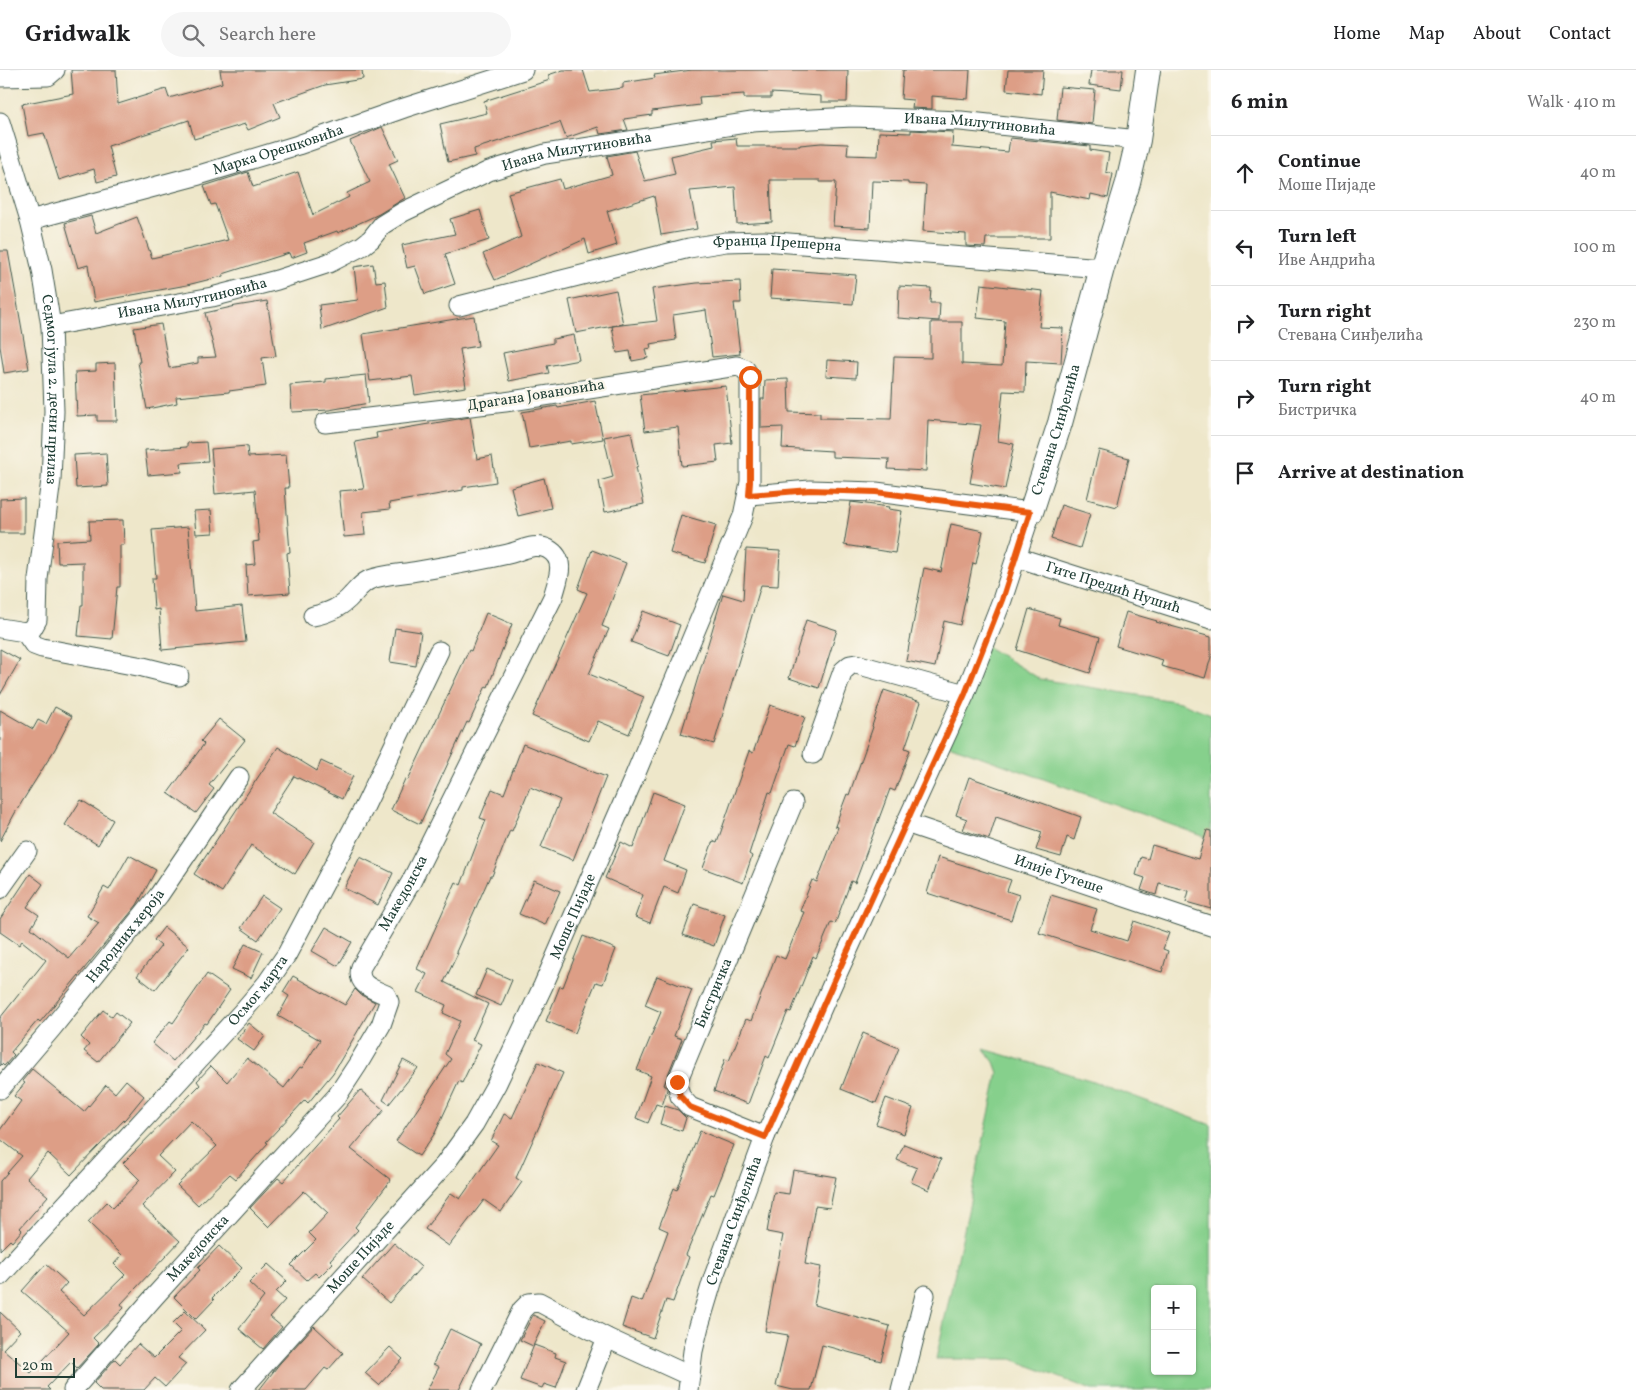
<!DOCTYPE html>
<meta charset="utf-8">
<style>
:root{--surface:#fff;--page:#f6f6f6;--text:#202124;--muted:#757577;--line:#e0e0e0}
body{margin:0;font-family:Vollkorn,serif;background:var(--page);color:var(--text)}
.controls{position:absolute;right:15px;bottom:15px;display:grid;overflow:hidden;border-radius:5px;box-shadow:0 1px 4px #0004}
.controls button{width:45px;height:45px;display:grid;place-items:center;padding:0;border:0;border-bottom:1px solid var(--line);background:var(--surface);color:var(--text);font:25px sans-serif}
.scale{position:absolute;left:15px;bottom:12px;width:60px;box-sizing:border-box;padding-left:5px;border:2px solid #1f3d34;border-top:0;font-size:14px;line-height:18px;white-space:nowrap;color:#1f3d34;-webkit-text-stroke:4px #fbf7ec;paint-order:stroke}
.stop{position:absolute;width:15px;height:15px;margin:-11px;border:4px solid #ea580c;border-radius:50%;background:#fff}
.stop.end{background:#ea580c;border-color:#fff;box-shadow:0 1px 5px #0008}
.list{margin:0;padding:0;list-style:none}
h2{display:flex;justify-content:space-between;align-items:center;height:65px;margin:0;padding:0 20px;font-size:21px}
h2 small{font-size:16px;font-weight:400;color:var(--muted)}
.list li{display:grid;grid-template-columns:32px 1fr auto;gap:15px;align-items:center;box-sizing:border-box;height:75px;padding:0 20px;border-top:1px solid var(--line)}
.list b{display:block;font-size:19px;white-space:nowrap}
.list p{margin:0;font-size:16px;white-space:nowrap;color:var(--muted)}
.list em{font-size:16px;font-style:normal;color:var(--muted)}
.icon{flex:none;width:28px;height:28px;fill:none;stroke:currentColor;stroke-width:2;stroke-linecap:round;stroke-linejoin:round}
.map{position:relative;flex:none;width:1211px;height:1320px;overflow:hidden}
header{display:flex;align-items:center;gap:30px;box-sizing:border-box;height:70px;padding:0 25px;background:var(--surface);border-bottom:1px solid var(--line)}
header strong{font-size:24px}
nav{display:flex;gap:28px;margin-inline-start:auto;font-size:18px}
.search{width:350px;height:45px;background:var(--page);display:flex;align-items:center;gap:12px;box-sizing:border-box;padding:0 18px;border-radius:28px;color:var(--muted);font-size:19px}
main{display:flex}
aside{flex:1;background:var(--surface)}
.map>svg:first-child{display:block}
.green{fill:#86d08c;stroke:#528660;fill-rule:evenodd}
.building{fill:#dd9e86}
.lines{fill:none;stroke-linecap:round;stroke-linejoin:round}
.minor-casing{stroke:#3e564a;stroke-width:21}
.tertiary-casing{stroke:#3e564a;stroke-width:26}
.minor{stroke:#fff;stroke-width:19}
.tertiary{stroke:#fff;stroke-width:24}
.route{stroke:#ea580c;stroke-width:6}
.labels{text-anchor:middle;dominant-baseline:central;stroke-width:5;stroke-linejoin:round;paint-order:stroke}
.street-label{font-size:15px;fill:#1f3d34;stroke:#fbf7ec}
</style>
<header>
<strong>Gridwalk</strong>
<div class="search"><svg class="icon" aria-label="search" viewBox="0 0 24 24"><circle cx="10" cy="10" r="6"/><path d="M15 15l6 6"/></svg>Search here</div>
<nav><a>Home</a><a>Map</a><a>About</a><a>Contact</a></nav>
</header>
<main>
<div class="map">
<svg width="1211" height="1320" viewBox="0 0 1211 1320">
<rect width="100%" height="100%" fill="#fbf7ec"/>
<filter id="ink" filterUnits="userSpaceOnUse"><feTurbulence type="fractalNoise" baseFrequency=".02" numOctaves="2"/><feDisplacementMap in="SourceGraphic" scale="10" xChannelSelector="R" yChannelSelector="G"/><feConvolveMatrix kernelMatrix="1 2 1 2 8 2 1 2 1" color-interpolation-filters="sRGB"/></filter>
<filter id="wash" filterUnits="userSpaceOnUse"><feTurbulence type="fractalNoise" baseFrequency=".0096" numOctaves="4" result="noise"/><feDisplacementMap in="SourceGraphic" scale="20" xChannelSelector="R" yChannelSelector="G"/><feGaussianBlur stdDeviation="1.12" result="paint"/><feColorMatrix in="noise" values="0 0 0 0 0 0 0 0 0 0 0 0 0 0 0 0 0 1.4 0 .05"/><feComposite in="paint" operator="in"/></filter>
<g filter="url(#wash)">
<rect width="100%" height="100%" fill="#eee7ca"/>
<path class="green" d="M984,575l56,34 140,23 31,12v125l-268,-96z
M984,979l106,31 121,45v265h-119l-80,-31h-76l62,-286 -4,-11zM1155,1219h37v82h-37z"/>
<g id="blocks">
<path class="building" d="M71,0h45l2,34 48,-15 3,9 53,-15 -2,-13h142l1,9 -38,6 -51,18 6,14 -32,13 -3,-6 -51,15 -5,-19 -81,26 8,31 -19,5 -3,-13 -35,11 -15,-47 -16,3 -6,-32 51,-10z
M563,0h20l7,22 33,-4v-5l32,-5 -1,-3 38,-5h156l-1,32h-26v-6l-50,-3v5h-27v-4l-45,3 1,8 -48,6v4l-28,4 4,11 -28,4 -2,-7 -32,11 -6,-16 -86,27 1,7 -27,6 -8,-38 47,-11 -3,-12 66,-21 -2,-5z
M903,0h67l-2,29 -36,-3v13l-20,-1 1,-8 -12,-1z
M1008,0h35l-2,24 -35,-4z
M1091,0h32l-2,19 -32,-4z
M1060,17l35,3 -3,34 -35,-4z
M382,57l16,33 -9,4 16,34 -26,16 -41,19 -1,-2 -33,12 3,9 -16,6 -2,-5 -66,21v2l-36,9 -93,17 -6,-37 -10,3 -13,-45 26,-7 5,17 41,-16 15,41 76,-18 -13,-36 -4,1 -7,-19 44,-14 5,15 45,-15 15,43 36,-18 -2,-4 23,-11 -20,-41z
M911,60l42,2 -1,15 56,5 2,-14 80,8v4l19,3 -3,19 7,2 -5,24 -17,-4 -1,6 -40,-8v46h-64l-1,9 -19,-1v-12l-43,-3 3,-46 -18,-1v-2l-36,-1 -2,47 -37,-2 3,-44h-16v-2h-50l2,42 -35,2 -2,-37 -45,4 7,38 -36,6 -7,-39 -47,15 10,34 -28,9 -4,-15 -90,41 -12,-26 38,-17 -13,-44 52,-14 3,10 49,-14 -5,-19 28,-5 10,30 30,-7 -4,-18 43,-10 -1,-6 23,-2 1,8h63v-1l21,-2 27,1 -1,11 31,1 1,-24 32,1z
M480,140l9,30 -44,14 10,30 -30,10 -10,-28 -8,2 -5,-23 53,-11 -5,-15z
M0,181h8l21,118 -25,4 -4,-27z
M373,194l3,18 9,-1 3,26 -66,23 -3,-25 39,-5 -4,-33z
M772,199l84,6 -3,29 -83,-6z
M740,211l1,22h-7l6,51 -28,3 -6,-47 -33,5 3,25 -26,4 1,4 -5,1 2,9 -16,3 -2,-10 -13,2 -5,-27 45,-5 -5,-32 45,-6z
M981,214l62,7 -4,36 24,1 -2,35 -35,-2 -1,31 -22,-1 -5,50 16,3 -9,45 -35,-6 11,-58 -53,-5 -2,51 -38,-2 1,-10 -57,-2v-6l-50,-3 1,-21 -22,1v-29h3l1,-19 23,-1 1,33 31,1v5l71,1 3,-62 37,1v-36h31v42l40,2 3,-45 -28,-3z
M899,216l32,2 -1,15h10l-1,18 -41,-3z
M616,220l7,34 -47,9 -7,-33z
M267,231l9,55 -14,2 4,28 -37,5v1l-53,5 1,6 -30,6 -9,-47h2l-6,-34 27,-4 8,44 29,-5v-5l18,-1 -11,-44 31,-7z
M474,246l4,30 -18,3 6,38 -51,8 -3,-19 -42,5 -7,-47z
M574,265l5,25 -32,6 2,7 -40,8 -6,-28 50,-10v-4z
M827,290l30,2 -1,16 -30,-2z
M115,293l2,58h-20v-6l-20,1 -2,-44 21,-1v-7z
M366,305l3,28 -40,7 -37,2 -2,-27 36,-3v-3z
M726,316l6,57 -16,2 2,17 -36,4 -4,-39 -33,4 -5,-36z
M595,331l8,38 -32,5v-3l-42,7 -7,-36 35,-6 1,2z
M470,347l7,42 15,-3 4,26 -33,5v3l-74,13 1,6 -27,3 2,23 -21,2 -5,-46 25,-2 -9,-47 22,-4 -1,-5z
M631,362l7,34 -2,1 8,37 -39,8 -6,-31 14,-4 -9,-40z
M206,372l2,19 -27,2 1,9 -34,3 -3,-25 42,-3v-4z
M247,376l1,11 38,-2 3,33h-4l5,64 -3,1 3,40 -42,3 -2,-31 9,-1 -2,-22 6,-1 -4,-51 -40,4 -4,-45z
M1099,380l30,8 -12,49 -30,-8z
M106,383l2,33 -32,2 -2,-33z
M544,408l7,30 -33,8 -7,-29z
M24,428v35h-24v-34z
M851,432l38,5 -1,2 14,2 -7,42 -51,-8z
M1061,435l29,9 -10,34 -29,-9z
M211,440l2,23 -17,1 -2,-23z
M681,445l35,10 -11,38 -35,-10z
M123,450l1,25h-4v42h-3l-5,52 -34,-3 3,-31h2v-43l-25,1 -1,-22 33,-2 -1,-18z
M951,454l32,7 -7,33 -3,-1 -13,62 -16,-4 -9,46 -29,-6 18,-93 17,4z
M188,457l7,84 47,-5 4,36 -84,8 -3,-41 -5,1 -2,-32h4l-4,-48z
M746,479l34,2 -2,35 -17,-1 -47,159 -33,-10 42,-140 20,6z
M592,480l34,13 -24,63 7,3 -20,45 55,23 -15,37 -31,-13 -9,20 -57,-25 55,-123 -9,-4z
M1029,539l31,9 -2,7 42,12 -10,36 -73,-23z
M643,541l37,14 -11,31 -38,-14z
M1126,542l31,9 -1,1 55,15v20l-6,21 -44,-12 2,-6 -47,-14z
M486,543l26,11 -24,63 -2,-1 -17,37 -2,-1 -47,102 -29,-14 14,-31 3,1 61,-130 2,1z
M806,550l31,10 -18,58 -30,-10z
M395,558l26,4 -5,34 -26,-4z
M0,579l20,11 -20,35z
M884,620l37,12 -16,46 5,2 -15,41 -5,-2 -35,94 -4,-2 -16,43 -4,-2 -15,36 -3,-2 -22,56 -3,-1 -19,47 -3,-2 -18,48 -34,-13 11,-32 4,2 17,-42 5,2 25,-66 9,4 19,-47 -4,-1 12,-31 5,2 21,-55 -3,-1 12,-32 2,1 24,-68 -1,-1z
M770,635l35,12 -10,29 -6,-2 -17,49 -3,-1 -20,62 3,2 -9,27 -40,-15 10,-27 4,2 32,-92 4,2z
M55,637l17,9 -17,33 -40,64 -15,28v-131l33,19 5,-9 8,4z
M219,649l26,21 -36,45 5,4 -18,24 -28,-20 36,-49 -3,-3z
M523,674l83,33 -33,83 -32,-13 19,-47 -30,-13 -18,44 -2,-1 -18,46h-2l-34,76 2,1 -14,29 44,22 -16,36 9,4 -19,39 -3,-2 -24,52 -16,23 -23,-15 55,-82 -6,-5 15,-33 -17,-8 3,-8 -28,-13 9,-18 -10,-5 39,-87 5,3 25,-65 -6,-2 12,-29 12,5z
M278,677l39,24 4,-10 32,15 -11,23 -48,-23 -24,37 44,29 -19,32 -44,-29 -29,47 -28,-18z
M969,707l112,40 -7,23 -7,-3 -6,20 -25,-7 6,-18 -46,-15 -7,22 -26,-9 4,-11 -11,-4z
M653,722l32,12 -21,57 22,9 -8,23 -14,-6 -14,36 -15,-6 8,-22 -38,-17 16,-36 12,6z
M81,730l32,20 -15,25 -33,-20z
M1207,760l4,1v78l-25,-7 3,-11 -30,-8 -3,12 -15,-5 4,-12 -9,-3 5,-18 7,2 4,-14 46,14z
M129,785l27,15 -19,35 -97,117 -2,-2 -27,32 3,3 -10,11 -2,-2 -2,2v-48l46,-58 -24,-19 -3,4 -19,-13v-13l30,-45 13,10 -16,23 12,8 -8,13 38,30 30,-35 -12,-7 17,-29 5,3z
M360,787l33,16 -15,32 -34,-17z
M938,787l73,23 -4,11 12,4 -8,25 -84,-27z
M534,810l26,11 -15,34 -26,-11z
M1051,825l46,14 -7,20 37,12 7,-20 35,12 -6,16 5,2 -6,21 -123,-39z
M262,826l18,12 -22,32 -17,-12z
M694,834l31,11 -11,31 -31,-11z
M164,857l25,20 -34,43 -18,-14 24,-30 -7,-6z
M326,857l26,15 -14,24 -26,-15z
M583,866l33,13 -13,35 -7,-2 -21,51 -29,-12 14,-35 3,1z
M245,874l18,8 -12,26 -19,-9z
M487,899l25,11 -11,26 -25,-11z
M207,904l23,16 -23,34 -2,-1 -32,38 -21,-18 18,-22 3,2z
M293,906l52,29 10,-16 6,6 14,7 -42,71 -25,30 -3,-3 -39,42 2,1 -32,36 -6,-5 -32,31 -21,-20 40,-39 -26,-25 -33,35 17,16 -33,34 38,35 -59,63 3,4 -31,30 6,6 -22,24 -6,-6 -24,25 3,3h-50v-78l20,19 -17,18 28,24 38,-41 -47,-41 24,-27 21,19 -8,9 25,23 41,-40 -11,-11 8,-9 -34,-33 19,-20 6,6 27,-28 -17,-17 75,-76 2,-2 -3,-4 14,-15 16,16 20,-24 37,30 16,-21 2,1 18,-28 -42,-24 11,-20 -6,-4z
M657,906l35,14 -18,46 8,3 -18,46 2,1 1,4 -5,16 -6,-2 -8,19 -12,-5 15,-42 -14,-6 24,-58 -16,-7z
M103,940l9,7 4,-5 14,11 -32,39 -14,-11 5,-6 -8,-8z
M249,953l16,13 -11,15 -17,-12z
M863,963l36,15 -23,55 -35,-14z
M403,990l15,8 -29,36 -6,-4z
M538,992l25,11 -47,105 6,4 -21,30 -17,-12 -35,46 -24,-17 26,-36 9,6 38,-54 -7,-4 13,-27 8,4z
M32,999l52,43 22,-27 9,8 11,-13 18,16 -18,22 -55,57 -23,-22 -21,25 21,18 -28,32 2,2 -10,12 -2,-2 -10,10v-69l22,-25 -22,-17v-9l21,-29 -7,-5 11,-13 -3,-2z
M360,1020l24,20 -33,39 40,31 -36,47 3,3 -28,30 3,3 -14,14 -4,-4 -8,7 -16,-15 25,-25 -7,-7 19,-20 -24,-22 -35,36 -19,-19 28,-30 5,4 56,-63 -2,-2z
M886,1028l27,10 -9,26 -28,-10z
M665,1036l13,4 8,8 -4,13 -22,-7z
M700,1061l34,14 -20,50 -3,-1 -25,61 3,2 -16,45 -7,-2 -13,38 -31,-11 9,-29 11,4 26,-71 -9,-4 15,-39 3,2z
M904,1074l37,15 -12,31 -18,-8 6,-14 -20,-8z
M793,1100l43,7 -6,31 -15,-2 -10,58 16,3 -7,38 76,21 -9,35 -59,-16 -11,45h-18l-17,-4 12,-51 -23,-4 18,-96 -16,-3 7,-40 15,2z
M394,1173l27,24 -32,36 -27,-24z
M219,1176l23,22 -30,30 2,2 -18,19 -22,-22 26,-27 -2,-2z
M268,1194l19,17 -11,11 9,8 -15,17 12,10 -19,22 -24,-20 25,-32 -15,-14z
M185,1241l20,19 -27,28 8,6 -21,23 -10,-9 -11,12h-43l-7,-7 21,-24 5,5 18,-20 16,14 27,-27 -8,-8z
M533,1245l12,6 -12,25 -13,-6z
M314,1256l29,27 -15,17 -3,-2 -19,22h-47l21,-27z
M450,1259l31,15 -22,46h-32l12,-23 -6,-3z
M534,1275l22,8 -1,4 11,4 -10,27 -12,-4 -2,4 -22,-8z
M390,1277l13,12 -24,26 -14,-12z"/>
</g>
</g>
<g filter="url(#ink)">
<use href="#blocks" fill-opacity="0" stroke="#3e564a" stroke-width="1"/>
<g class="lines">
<defs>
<g id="minor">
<path d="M0,7l48,-1 7,-6"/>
<path id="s1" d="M0,52l30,98 12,50 9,56 3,85 -3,69 -13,99 -1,41 -5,9 -7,3 -25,-4"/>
<path id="s2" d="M30,150l169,-45 99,-30 106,-37 119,-38"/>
<path id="s3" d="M459,236l230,-58 37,-6 38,-1 338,27"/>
<path id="s4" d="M51,256l161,-29 65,-17 52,-17 33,-17 9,-7 11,-14 21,-13 86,-41 56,-17 207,-32 101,-5 108,4 177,19"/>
<path id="s5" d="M1016,487l195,62"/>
<path d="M25,562l9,13 8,3 101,19 36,9"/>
<path d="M813,684l30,-83 7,-6 6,-1 109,30"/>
<path id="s6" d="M906,753l305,103"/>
<path d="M0,819l27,-38"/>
<path id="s7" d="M0,1019l52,-61 107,-133 80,-118"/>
<path id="s8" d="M765,1067l-75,-30 -10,-11 -3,-14 116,-279"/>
<path id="s9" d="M0,1206l244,-266 23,-27 20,-29 78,-148 74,-155"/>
<path id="s10" d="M73,1320l81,-93 183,-201 21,-32 23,-39 8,-23 -3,-7c-13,-6 -30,-10 -25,-28l50,-85 142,-285c4,-16 15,-37 -5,-48 -13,-7 -27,2 -40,5 -30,7 -60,12 -90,17 -16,3 -34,3 -49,9 -8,4 -11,9 -17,15 -11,13 -24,18 -39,21"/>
<path id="s11" d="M241,1320l204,-226 29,-40 23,-41 46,-97 90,-206 110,-264 7,-34v-105l-5,-8 -8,-3 -232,36 -180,21"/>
<path d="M482,1320l40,-80 7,-7 10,-1 68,36 83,38"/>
<path d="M586,1320l21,-52"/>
<path id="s12" d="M688,1320l5,-39 6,-25 15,-50 51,-139 68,-154 132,-289 37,-94 29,-88 -155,-20 -66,-2 -61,5"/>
<path d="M901,1320l24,-95"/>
</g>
<g id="tertiary">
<path id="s13" d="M1031,442l29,-89 42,-155 26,-85 10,-43 10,-70"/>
</g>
</defs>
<use href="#minor" class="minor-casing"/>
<use href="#tertiary" class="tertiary-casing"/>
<use href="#minor" class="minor"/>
<use href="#tertiary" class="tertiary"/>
</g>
</g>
<g class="lines" filter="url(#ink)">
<path class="route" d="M677,1012l3,14 10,11 75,30 68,-154 132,-289 37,-94 28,-88 -154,-20 -66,-2 -61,5 1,-13v-105"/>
</g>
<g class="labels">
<g class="street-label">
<text stroke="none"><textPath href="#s4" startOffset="968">Ивана Милутиновића</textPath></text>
<text stroke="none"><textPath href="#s2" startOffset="258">Марка Орешковића</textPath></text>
<text stroke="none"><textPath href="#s4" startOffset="562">Ивана Милутиновића</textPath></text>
<text stroke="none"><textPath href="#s3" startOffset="326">Франца Прешерна</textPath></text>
<text stroke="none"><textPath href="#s4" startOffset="144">Ивана Милутиновића</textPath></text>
<text stroke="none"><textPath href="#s1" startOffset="274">Седмог јула 2. десни прилаз</textPath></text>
<text transform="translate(536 326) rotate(-9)">Драгана Јовановића</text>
<text stroke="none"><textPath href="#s13" startOffset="86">Стевана Синђелића</textPath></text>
<text stroke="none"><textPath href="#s5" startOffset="102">Гите Предић Нушић</textPath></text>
<text stroke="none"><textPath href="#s6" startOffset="161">Илије Гутеше</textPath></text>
<text stroke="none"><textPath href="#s10" startOffset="638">Македонска</textPath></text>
<text stroke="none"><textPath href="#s11" startOffset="584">Моше Пијаде</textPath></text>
<text stroke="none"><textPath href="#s7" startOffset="198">Народних хероја</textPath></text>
<text stroke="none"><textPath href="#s9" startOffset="385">Осмог марта</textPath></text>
<text stroke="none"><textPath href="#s8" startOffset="206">Бистричка</textPath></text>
<text stroke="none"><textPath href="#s12" startOffset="176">Стевана Синђелића</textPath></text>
<text stroke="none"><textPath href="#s10" startOffset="189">Македонска</textPath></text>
<text stroke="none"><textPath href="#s11" startOffset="179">Моше Пијаде</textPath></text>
</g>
</g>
</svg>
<div class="controls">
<button>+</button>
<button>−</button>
</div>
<div class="scale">20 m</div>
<div class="stop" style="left:750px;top:307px"></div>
<div class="stop end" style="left:677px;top:1012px"></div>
</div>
<aside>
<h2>6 min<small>Walk · 410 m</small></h2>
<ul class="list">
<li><svg class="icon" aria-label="ahead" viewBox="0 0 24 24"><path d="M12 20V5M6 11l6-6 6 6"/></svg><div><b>Continue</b><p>Моше Пијаде</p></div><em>40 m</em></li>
<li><svg class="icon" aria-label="left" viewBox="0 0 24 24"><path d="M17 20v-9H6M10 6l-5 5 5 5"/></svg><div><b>Turn left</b><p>Иве Андрића</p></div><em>100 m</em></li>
<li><svg class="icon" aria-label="right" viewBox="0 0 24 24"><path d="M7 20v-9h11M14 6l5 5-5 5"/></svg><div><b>Turn right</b><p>Стевана Синђелића</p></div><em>230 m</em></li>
<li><svg class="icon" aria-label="right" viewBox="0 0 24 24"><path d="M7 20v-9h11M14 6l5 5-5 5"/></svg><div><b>Turn right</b><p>Бистричка</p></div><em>40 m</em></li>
<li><svg class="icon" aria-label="arrive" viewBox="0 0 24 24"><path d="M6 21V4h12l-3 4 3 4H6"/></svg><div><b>Arrive at destination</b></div></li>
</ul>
</aside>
</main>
